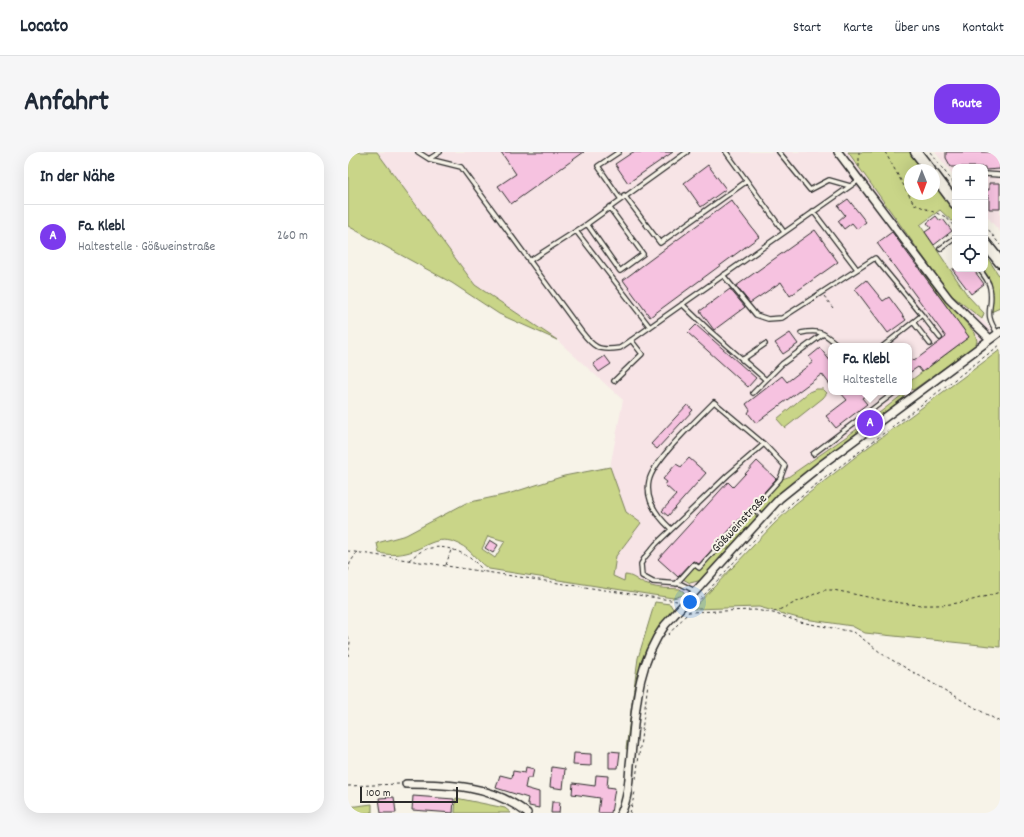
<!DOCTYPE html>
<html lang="de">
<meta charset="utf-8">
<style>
:root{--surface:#fff;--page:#f6f6f7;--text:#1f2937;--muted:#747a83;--line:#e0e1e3;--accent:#7c3aed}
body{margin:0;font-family:Dekko,sans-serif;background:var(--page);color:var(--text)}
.controls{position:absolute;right:12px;top:12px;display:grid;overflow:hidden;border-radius:8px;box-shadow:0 4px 16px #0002}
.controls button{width:36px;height:36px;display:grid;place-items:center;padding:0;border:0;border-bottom:1px solid var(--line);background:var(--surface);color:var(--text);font:20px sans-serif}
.compass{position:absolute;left:556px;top:12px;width:36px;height:36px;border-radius:50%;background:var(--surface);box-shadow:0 4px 16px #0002;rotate:179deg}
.scale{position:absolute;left:12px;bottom:10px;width:98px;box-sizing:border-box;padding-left:4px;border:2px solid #2b2b2b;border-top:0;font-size:11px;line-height:14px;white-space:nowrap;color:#2b2b2b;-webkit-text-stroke:3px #f7f3e8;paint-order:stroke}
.you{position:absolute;left:342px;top:450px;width:14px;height:14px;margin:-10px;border:3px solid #fff;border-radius:50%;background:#1a73e8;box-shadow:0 0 0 6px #1a73e833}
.badge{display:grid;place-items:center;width:26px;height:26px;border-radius:50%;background:var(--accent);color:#fff;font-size:13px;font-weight:700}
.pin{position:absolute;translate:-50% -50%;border:2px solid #fff;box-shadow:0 1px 4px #0006}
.popup{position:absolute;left:480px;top:191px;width:84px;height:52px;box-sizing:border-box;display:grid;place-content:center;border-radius:8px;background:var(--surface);filter:drop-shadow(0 1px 3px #0005);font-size:13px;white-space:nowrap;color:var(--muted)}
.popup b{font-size:15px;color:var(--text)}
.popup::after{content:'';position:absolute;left:50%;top:100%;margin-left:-8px;border:8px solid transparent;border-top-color:var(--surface)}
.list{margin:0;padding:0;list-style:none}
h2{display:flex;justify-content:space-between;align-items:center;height:52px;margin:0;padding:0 16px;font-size:17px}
h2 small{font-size:13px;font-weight:400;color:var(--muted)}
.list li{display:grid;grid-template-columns:26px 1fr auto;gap:12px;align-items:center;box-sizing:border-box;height:64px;padding:0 16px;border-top:1px solid var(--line)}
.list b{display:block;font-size:15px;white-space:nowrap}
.list p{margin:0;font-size:13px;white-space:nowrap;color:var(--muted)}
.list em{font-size:13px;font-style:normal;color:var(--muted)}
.icon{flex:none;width:22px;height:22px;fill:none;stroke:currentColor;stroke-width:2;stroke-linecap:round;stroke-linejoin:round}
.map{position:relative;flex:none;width:652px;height:661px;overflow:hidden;border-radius:16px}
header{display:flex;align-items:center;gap:24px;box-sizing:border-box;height:56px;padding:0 20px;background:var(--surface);border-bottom:1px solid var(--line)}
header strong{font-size:19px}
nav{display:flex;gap:22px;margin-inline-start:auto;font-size:14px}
.intro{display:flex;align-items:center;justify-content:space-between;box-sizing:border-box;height:96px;padding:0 24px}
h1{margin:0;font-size:28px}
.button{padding:10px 18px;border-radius:16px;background:var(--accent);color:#fff;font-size:14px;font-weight:700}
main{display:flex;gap:24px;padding:0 24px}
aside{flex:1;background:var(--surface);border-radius:16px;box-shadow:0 4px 16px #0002}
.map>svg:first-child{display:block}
.built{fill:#f7e4e6;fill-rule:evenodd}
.green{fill:#c9d588;stroke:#7a805a;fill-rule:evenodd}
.building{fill:#f6c2e0;stroke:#2b2b2b}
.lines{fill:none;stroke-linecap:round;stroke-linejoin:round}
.service-casing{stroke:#2b2b2b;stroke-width:6}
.minor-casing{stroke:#2b2b2b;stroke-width:10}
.secondary-casing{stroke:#2b2b2b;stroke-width:13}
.path{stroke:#2b2b2b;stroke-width:1;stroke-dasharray:3 3;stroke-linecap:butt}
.service{stroke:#f7f3e8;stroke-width:3.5}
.minor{stroke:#f7f3e8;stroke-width:7}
.secondary{stroke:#f7f3e8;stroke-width:10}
.labels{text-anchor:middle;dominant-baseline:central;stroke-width:4;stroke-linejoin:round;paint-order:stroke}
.street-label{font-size:13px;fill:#2b2b2b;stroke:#f7f3e8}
</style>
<header>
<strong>Locato</strong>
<nav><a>Start</a><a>Karte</a><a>Über uns</a><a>Kontakt</a></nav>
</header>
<div class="intro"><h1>Anfahrt</h1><a class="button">Route</a></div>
<main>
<aside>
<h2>In der Nähe<small></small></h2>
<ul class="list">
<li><span class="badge">A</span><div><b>Fa. Klebl</b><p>Haltestelle · Gößweinstraße</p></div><em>260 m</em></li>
</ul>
</aside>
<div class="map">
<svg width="652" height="661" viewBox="0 0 652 661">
<rect width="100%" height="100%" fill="#f7f3e8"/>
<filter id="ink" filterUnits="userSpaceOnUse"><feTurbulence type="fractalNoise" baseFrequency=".025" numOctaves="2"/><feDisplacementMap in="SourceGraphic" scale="8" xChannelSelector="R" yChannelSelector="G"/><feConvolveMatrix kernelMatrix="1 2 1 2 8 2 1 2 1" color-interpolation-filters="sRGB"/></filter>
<g filter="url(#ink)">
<path class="built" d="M29,0h471l102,142 32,25 10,11 -17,16 -165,124 -126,129 -72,-10 4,-33 25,-33 -15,-10 -16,-46 13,-67 -66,-60 -82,-55zM483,194h78v46h-78z
M587,0h65v80l-15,-18v-47h-30v10z"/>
<path class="green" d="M0,0h29l98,133 82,55 -58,-26 -47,-31 -104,-57z
M500,0h62l14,18h-14v24h24v-10l21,28v12l-15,-14 -20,15 48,71 16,17 -2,6 -32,-25z
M637,102l15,23v31l-9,4 2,-19 -3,-10 -5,-11z
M573,119l54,62 2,8 -2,5 -62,44 -4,-2v-6l60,-45z
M652,198v297l-135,-14 -13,-7 -54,-8 -39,-11 -66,2 80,-84 22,-21 68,-53z
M468,237h7l4,4 -4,5 -38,30 -8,-9 32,-27z
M551,240l5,1v5l-32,25 -5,-7 4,-3 3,4 28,-22z
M517,266l5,7 -107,88 -6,-5 25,-29 6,-2 75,-52z
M262,315l16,45 15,11 -25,33 -3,20 11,5 1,-6c9,0 14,8 23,10 11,4 21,3 32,4l4,3v3l-11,3 -20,-3 -164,-26c-12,-7 -17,-19 -30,-25 -23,-11 -34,5 -53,9 -9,2 -18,2 -27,0l-2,-10 29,-8 60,-32 42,-9 56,-18zM140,384l17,5 -10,17 -13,-9z
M405,359l5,7 -56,62 -12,3 -7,-4 11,-12 5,3z
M307,450l15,2 3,5 -19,25 -13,28 -13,87h-2l12,-91z
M108,646l49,10 6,5h-56z
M24,652v9h-24v-6z"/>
<path class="building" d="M153,0h83l-73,52 -13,-18 18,-12z
M285,0h40l-45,31 -13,-19z
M598,0h54v17l-15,1v-3h-34l-5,-9z
M360,13l18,24 -25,18 -17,-24z
M641,31h11v26h-11v-13h-3v-6h3z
M500,47l18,23 -9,7 -5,-6 -8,6 -6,-8 7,-6 -7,-9z
M383,48l28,37 -109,80 -27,-37z
M588,64l4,5 3,-2 9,12 -18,14 -9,-13 6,-4 -4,-5z
M467,78l23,32 -48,34 -9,-14 -31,21 -14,-17z
M544,80l77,105 -47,35 -4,-5 -9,6v-12l3,-2 2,2 32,-24 -69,-94z
M604,117h21l11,15 -13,10z
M518,128l17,21 6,-4 17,23 -18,13 -33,-44z
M382,137l15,18 -31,23 -14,-19z
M348,173l60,53 -8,9 -60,-54z
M442,181l8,11 -15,10 -8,-11z
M472,196l11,14v24l-9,-12 -66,49 -8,-10 2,-3 -4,-6 36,-28 5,6 26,-20 -4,-5z
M257,204l6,8 -12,8 -6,-8z
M492,240h30l-8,6 5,6 -31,24 -10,-12 21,-16z
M339,253l6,5 -36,39 -6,-5z
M341,306l17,15 -38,43 -6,-5 14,-16 -11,-10 2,-3 -4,-3 13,-15 5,3z
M409,309l19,18 -77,85 -6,-3 -15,16 -20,-18 70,-77 5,5z
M142,388l8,5 -5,8 -8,-5z
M261,599l11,1 -2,16h-9z
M226,601l17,1v12l-18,-1z
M178,615l8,2 -2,9h-5l-2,10 14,4v16l-10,-2v-3h-2l1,-5 -32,-10 4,-13 12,3 1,-7 12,2z
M204,615l13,2 -2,20 -13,-2z
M248,623l12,1 -1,11 8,1 -4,25h-13l2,-15 -28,-4 1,-11 22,3z
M65,644l41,3 -1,14 -41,-3z
M46,645l2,16h-15l-2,-15z
M204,650h8l-1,11h-8z"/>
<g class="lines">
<defs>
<path id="service" d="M70,0l11,7 32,8 120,164c13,17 17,20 39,17l239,-168
M271,0l-21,14 22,32
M378,0l58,80
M431,0l31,38 19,-10 21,6
M81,7l11,-7
M637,22l15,1
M276,43l36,48 87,-62
M465,59l44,58
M239,72l33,47 23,-17 -34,-47
M228,79l74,96
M592,97l15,-11
M181,109l58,-37 100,-72
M631,117c5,6 10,12 11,19 4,22 -8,23 8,46
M375,123l33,40 12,4 14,-1 93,-60 47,57 -39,31
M334,152l28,27 56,49
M574,163l18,23
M565,170l17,22
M453,181c19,-4 23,0 38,13
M394,208l23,-16
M266,229l28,-27 -11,-14
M405,241l29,-29 41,-30
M465,302l82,-62
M406,357l9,8
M323,377c-13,-12 -26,-29 -22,-48 4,-21 50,-63 65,-79l50,42
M328,432l18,-20 5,4 81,-89 5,-13 -21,-22 -36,31 -72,69 -11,13 -4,7 1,12 11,6 28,2 14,7"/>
<path id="minor" d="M490,0l111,147 41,40
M58,632c43,0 86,1 121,29
M273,661c7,-14 8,-33 9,-48 6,-51 4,-96 35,-140l115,-127 41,-33 179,-133"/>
<path id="secondary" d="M568,0l14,18
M586,23l21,28
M637,91l15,19"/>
</defs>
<use href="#service" class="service-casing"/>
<use href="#minor" class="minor-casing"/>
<use href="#secondary" class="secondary-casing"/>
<path class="path" d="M511,0v15
M537,0l29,52 32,13 9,11
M582,0l25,33
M637,73l15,20
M476,144l9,12
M0,399l329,50
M61,408c7,-5 13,-11 22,-12 18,-4 42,8 52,23
M98,413l5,-15
M0,419l2,-8 7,-11
M340,460l67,-2 18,3 27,9 54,10 31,24 115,66
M426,460l50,-22h9c33,6 68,16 101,15 23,0 44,-6 66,-13
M320,483l86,-95 39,-38 207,-157
M0,484l2,6 -2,14
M288,627l12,-96
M0,634l51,-2
M282,661l5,-21"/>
<use href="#service" class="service"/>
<use href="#minor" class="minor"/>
<use href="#secondary" class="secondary"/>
</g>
</g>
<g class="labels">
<g class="street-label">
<text transform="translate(392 372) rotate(-47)">Gößweinstraße</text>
</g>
</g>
</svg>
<div class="controls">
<button>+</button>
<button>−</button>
<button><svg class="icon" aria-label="locate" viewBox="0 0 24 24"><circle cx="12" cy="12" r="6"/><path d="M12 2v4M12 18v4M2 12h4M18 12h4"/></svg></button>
</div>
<svg class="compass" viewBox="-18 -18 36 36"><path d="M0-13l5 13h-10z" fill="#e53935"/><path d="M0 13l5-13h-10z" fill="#747a83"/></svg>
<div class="scale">100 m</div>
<div class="you"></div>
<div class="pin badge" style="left:522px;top:271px">A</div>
<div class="popup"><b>Fa. Klebl</b>Haltestelle</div>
</div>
</main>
